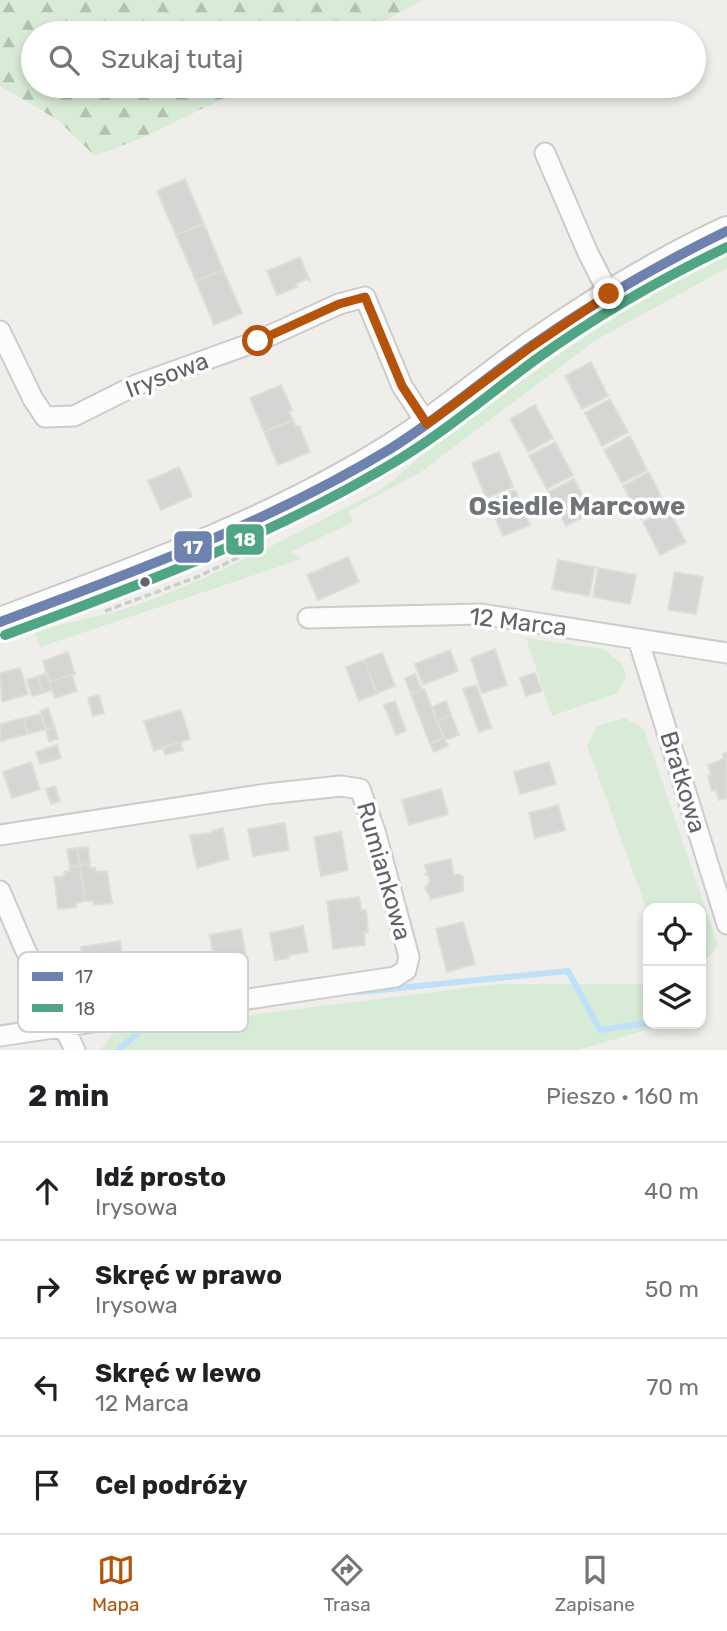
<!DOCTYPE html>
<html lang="pl">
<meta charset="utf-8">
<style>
:root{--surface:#fff;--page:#f6f6f6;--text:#202124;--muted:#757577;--line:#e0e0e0;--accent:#b45309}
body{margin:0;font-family:Rubik,sans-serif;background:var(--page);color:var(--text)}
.controls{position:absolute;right:21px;bottom:21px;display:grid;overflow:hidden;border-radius:14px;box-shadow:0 4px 10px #0003}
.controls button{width:63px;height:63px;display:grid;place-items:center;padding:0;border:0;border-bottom:2px solid var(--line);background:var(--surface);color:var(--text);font:35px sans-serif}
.stop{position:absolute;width:21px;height:21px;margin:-16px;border:5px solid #b45309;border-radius:50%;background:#fff}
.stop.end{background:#b45309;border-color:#fff;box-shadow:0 2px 7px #0008}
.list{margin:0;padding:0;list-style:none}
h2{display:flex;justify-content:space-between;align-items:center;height:91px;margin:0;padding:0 28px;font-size:30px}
h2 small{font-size:23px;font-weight:400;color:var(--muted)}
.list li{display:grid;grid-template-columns:46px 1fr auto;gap:21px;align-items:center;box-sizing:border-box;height:98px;padding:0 28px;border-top:2px solid var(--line)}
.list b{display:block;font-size:26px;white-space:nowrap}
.list p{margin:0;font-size:23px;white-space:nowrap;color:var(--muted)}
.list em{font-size:23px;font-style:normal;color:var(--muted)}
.icon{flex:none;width:38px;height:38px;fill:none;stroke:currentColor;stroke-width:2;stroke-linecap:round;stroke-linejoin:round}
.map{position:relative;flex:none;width:727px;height:1050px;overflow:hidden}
.search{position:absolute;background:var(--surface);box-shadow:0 4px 10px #0003;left:21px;right:21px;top:21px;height:77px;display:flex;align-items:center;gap:18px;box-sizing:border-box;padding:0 24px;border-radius:38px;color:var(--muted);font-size:26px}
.sheet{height:483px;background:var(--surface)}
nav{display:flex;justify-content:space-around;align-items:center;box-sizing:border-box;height:98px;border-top:2px solid var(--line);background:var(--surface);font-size:19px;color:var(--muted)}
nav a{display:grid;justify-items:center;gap:4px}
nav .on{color:var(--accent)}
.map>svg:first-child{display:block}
.green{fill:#d8ebd6}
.forest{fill:url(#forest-firs)}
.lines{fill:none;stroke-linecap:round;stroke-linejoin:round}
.stream{stroke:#bfe0f9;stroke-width:6}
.building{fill:#d6d5d3;stroke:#deddd9;stroke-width:2}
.street-casing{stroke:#cbcccc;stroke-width:23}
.secondary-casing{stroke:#cacacb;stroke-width:32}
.path{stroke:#cacfcc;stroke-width:3.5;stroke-dasharray:7 3.5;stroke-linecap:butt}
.street{stroke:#fdfcfc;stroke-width:19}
.secondary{stroke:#fdfcfc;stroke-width:28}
.bus-1-casing{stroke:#fff;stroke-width:16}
.bus-2-casing{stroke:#fff;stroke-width:16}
.bus-1{stroke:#6d82af;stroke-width:10}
.bus-2{stroke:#50a684;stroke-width:10}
.route{stroke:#b45309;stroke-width:9}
.bus-dot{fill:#5f6368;stroke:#fff;stroke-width:2.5}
.labels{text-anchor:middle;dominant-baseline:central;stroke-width:7;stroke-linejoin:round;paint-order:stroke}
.street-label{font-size:24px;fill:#5f6368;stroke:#fff}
.neighbourhood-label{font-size:26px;font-weight:bold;fill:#70757a;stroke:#fff}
.key{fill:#fff;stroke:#cfd0d2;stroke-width:2}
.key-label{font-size:19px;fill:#5f6368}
.line-badge{stroke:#fff;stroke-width:2.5}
.badge-label{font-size:19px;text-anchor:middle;font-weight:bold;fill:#fff}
</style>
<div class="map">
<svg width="727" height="1050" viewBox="0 0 727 1050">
<defs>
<pattern id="forest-firs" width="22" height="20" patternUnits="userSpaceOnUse" patternTransform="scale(1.75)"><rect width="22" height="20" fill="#d8ebd6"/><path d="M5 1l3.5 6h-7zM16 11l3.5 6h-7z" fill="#b2c2b1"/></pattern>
</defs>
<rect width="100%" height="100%" fill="#efeeea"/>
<path class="green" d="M727,256v12l-131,72 -175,132 -72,39 4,11 -63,30 12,7 -262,88 -5,-14c27,-11 56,-14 83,-22 90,-29 175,-76 258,-119 19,-11 30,-24 46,-37 25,-20 52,-38 78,-58 71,-53 146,-103 227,-141z
M390,463l1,4 -3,3c-63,36 -129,67 -195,98l22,-15z
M526,638l77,11 19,15 4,13 -8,16 -66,23z
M625,718l19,11 74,216 -11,14h-6v-51h-53v5l-61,-167 10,-20z
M497,984h151v40h18l-88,26h-478l15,-18z"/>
<path class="forest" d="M0,0h423l-61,33h-329v53h216l-105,51 -49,19 -37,-36 -58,-34z"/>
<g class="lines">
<path class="stream" d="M360,992l208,-21 32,59 48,-7
M118,1050l36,-31"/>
</g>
<path class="building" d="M185,179l19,45 -28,11 -19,-44z
M204,224l19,46 -27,11 -20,-46z
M300,257l10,24 -3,-2 -11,5 1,3 -20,8 -10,-24z
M223,270l19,43 -28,12 -18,-44z
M591,362l17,34 -26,13 -17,-33z
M281,385l11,25 -3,2 4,8 -29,12 -14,-34z
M610,399l18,33 -26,14 -17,-33z
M535,405l18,33 -25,14 -18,-33z
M293,420l3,7 3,-1 11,26 -32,13 -14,-33z
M630,436l17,34 -25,13 -18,-33z
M555,442l18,33 -26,14 -18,-33z
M499,452l14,35 -27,11 -14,-35z
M179,467l13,29 -31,14 -13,-29z
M649,472l17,34 -25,13 -18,-33z
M574,479l18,33 -26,14 -18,-34z
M515,490l15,35 -27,11 -15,-35z
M668,509l18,33 -26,13 -17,-33z
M348,557l11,25 -41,18 -11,-25z
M558,560l37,7 -6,29 -37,-7z
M598,568l38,7 -6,29 -37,-7z
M675,572l28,5 -7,37 -28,-4z
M495,649l12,36 -25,8 -11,-35z
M450,650l8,21 -35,14 -8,-21z
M68,652l7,22 -26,8 -6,-21z
M382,653l13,33 -18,7 -13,-33z
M364,660l13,34 -18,7 -13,-34z
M20,668l8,26 -26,8 -2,-29z
M47,673l5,17 -9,3 -5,-17z
M535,673l7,18 -16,5 -6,-18z
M415,674l7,16 -11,4 -6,-16z
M72,675l5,16 -22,7 -6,-16z
M38,676l5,17 -11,3 -5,-16z
M476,685l16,43 -13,4 -16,-43z
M424,689l20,49 -14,6 -19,-50z
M99,695l5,18 -11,3 -5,-18z
M395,701l11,30 -10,4 -12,-30z
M446,701l5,14 -14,6 -5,-14z
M48,708l7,20 -9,1 -6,-18z
M181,710l9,29 -36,12 -10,-30z
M41,714l5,15 -18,5 -4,-16z
M451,715l8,20 -14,5 -8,-19z
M24,718l4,16 -28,7v-17z
M55,728l3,11 -9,2 -3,-12z
M444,738l4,8 -14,6 -4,-8z
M180,742l3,8 -18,5 -2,-8z
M57,745l4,13 -21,6 -4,-12z
M727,752v46l-8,2 -3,-10 -4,1 -4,-15 3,-1 -3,-10 16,-6 -1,-5z
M31,762l9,27 -28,9 -9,-26z
M549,762l7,22 -36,10 -6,-22z
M55,786l5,15 -9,3 -5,-15z
M441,789l7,25 -39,11 -7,-25z
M558,805l7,25 -30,8 -6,-25z
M285,823l4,27 -36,6 -5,-27z
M223,828l6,31 -32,9 -7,-33 22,-2v-2z
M341,832l7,38 -27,6 -7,-39z
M88,847l2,17 -10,1 -3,-17z
M77,848l3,17 -10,2 -3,-18z
M451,859l3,16 5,-1 4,3v14l-32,8 -6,-11 5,-6 -2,-7h-3l2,-3 -2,-7z
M90,864v4h5l1,4 11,-1 5,32 -18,2 -1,-4h-8l-5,-36z
M80,865l5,36 -9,2v4l-18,2 -4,-32 11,-1 -1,-4 6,-1v-4z
M359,897l2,13h5l2,22h-4l1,13 -32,4 -6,-48z
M463,922l12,42 -28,8 -11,-43z
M303,926l5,26 -19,3v3l-14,2 -5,-27z
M241,929l7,37 -23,4 -1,-5 -9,2 -5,-32z
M120,941l3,19 -40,5 -2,-18z"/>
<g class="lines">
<defs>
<path id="street" d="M545,153l43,100 21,41
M0,331l33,68 12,18 29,-1 62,-31 122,-44 81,-37 26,-7 37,89 25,38
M308,618l173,-4 246,39
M638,639l89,285
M0,835l266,-41 75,-8 19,3 15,42 34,126 -3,13 -11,7 -395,59
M0,891l25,58 50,101"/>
<path id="secondary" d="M0,622c134,-50 271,-98 393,-175 48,-30 91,-67 137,-100 63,-44 128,-84 197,-116"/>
</defs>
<use href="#street" class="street-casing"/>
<use href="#secondary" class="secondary-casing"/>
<path class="path" d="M105,611l92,-34 66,-31"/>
<use href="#street" class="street"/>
<use href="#secondary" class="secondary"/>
<defs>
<path id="bus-1" d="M0,622c134,-50 268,-99 390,-173 50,-31 94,-70 141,-103 63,-44 128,-82 196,-115"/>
<path id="bus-2" d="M5,635c135,-50 269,-100 393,-175 48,-29 91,-66 137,-100 60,-43 125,-81 192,-113"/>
</defs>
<use href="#bus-1" class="bus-1-casing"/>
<use href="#bus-2" class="bus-2-casing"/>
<use href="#bus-1" class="bus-1"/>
<use href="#bus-2" class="bus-2"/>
</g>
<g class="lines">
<path class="route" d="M258,341l81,-37 26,-7 37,89 25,38 104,-77 78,-53"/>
</g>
<circle class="bus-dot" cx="145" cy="582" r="6"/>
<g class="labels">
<g class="street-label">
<text transform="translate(167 375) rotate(-21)">Irysowa</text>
<text transform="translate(518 622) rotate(7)">12 Marca</text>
<text transform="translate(683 782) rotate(73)">Bratkowa</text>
<text transform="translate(384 871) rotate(74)">Rumiankowa</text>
</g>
<g class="neighbourhood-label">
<text x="577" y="506">Osiedle Marcowe</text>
</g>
</g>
<rect x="18" y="952" width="230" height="80" rx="10" class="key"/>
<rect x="32" y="972" width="31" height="9" fill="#6d82af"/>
<rect x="32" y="1004" width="31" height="8" fill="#50a684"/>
<g class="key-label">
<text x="75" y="983">17</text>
<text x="75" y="1015">18</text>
</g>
<g class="line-badge">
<rect x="225" y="523" width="40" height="33" rx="7" fill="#50a684"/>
<rect x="173" y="530" width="40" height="34" rx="7" fill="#6d82af"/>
</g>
<g class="badge-label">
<text x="245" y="546">18</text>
<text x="193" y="554">17</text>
</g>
</svg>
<div class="controls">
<button><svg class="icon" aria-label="locate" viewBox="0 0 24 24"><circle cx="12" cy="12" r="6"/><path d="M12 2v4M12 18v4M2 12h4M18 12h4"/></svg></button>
<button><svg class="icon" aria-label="layers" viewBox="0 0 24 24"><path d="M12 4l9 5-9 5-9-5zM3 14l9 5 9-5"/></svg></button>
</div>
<div class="stop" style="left:258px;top:341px"></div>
<div class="stop end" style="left:609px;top:294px"></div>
<div class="search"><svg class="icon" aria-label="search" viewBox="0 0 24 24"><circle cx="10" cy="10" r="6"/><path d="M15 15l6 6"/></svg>Szukaj tutaj</div>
</div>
<section class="sheet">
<h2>2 min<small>Pieszo · 160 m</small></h2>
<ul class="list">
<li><svg class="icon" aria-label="ahead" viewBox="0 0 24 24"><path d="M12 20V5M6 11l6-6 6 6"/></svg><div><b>Idź prosto</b><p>Irysowa</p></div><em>40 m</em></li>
<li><svg class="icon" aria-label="right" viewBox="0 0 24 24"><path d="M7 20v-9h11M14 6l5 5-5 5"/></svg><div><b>Skręć w prawo</b><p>Irysowa</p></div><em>50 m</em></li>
<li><svg class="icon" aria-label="left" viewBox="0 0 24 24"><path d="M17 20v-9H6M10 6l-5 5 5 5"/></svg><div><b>Skręć w lewo</b><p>12 Marca</p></div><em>70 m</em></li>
<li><svg class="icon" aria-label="arrive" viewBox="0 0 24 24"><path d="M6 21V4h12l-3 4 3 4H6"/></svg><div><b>Cel podróży</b></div></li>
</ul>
</section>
<nav>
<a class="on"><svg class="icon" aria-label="map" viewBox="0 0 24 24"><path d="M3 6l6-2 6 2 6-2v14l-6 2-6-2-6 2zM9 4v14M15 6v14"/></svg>Mapa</a>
<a><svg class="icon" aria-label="directions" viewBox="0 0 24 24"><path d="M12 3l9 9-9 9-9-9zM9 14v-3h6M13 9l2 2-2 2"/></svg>Trasa</a>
<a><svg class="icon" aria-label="saved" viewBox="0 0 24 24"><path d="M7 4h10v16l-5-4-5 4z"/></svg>Zapisane</a>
</nav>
